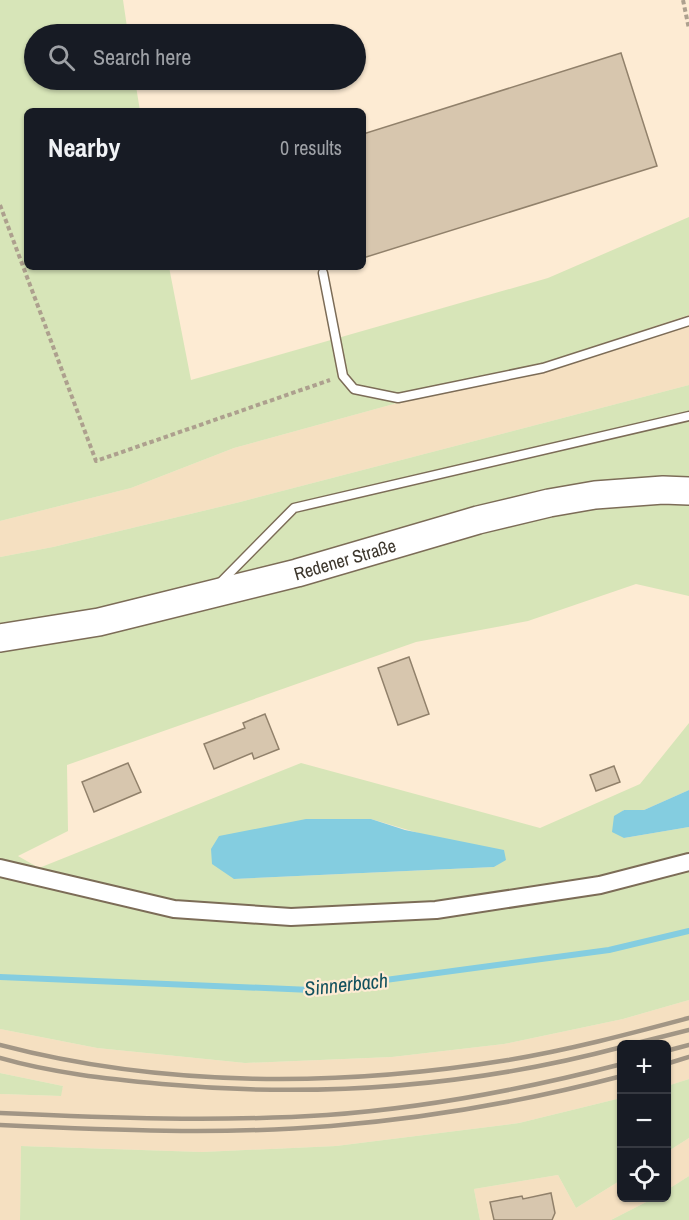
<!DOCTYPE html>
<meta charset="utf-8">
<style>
:root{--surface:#171b24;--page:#20242c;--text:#f1f3f6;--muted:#9ea1a6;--line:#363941}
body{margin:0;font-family:"Archivo Narrow",sans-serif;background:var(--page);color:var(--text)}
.controls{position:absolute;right:18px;bottom:18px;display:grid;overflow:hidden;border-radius:9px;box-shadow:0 2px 4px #0004}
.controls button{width:54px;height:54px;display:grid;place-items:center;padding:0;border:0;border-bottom:2px solid var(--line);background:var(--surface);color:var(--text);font:30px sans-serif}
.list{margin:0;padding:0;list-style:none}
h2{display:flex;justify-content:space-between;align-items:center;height:78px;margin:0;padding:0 24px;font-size:26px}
h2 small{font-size:20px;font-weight:400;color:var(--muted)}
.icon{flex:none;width:33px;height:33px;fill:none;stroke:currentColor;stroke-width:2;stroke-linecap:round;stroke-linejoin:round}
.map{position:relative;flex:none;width:689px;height:1220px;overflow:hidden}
.search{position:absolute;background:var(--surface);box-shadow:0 2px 4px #0004;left:24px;top:24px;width:342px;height:66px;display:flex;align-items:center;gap:15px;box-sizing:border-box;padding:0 21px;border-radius:33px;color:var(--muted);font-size:22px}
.panel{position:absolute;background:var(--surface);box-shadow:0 2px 4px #0004;left:24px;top:108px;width:342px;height:162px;border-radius:9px}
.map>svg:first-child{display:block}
.built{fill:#f5e0c1}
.green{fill:#d7e5b8;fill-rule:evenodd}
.water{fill:#84cde0}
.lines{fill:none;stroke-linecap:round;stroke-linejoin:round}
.stream{stroke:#84cde0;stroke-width:6}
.building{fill:#d7c6ae;stroke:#91816b;stroke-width:1.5}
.lane-casing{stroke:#7c6c57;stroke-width:11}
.street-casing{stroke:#7c6c57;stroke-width:20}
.primary-casing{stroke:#7c6c57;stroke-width:30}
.path{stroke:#ada08e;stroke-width:4;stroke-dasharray:4.5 3;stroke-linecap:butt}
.lane{stroke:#fff;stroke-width:8}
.street{stroke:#fff;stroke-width:16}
.primary{stroke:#fff;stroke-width:27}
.rail{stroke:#a29685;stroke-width:4.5}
.labels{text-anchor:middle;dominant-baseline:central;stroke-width:4.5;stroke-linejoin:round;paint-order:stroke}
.street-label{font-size:18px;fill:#3c362c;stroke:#fdebd3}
.water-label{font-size:20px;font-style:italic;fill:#11505d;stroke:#fdebd3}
</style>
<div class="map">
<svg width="689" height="1220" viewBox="0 0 689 1220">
<rect width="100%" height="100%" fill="#fdebd3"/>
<path class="built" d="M689,315v70l-449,117 -187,45 -53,10v-36l131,-33 103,-40 312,-86z
M689,1000v79l-22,7 -1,-42h-44l-1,54 -102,25 -183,23 -134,6 -181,-6 -1,74h-20v-126l60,2 3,-10 -63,-13v-44l97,19 148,15 147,-6 112,-13 119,-25z
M689,1138v38l-22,14v-38z
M558,1175l18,33 45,-28 1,18h32l-43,22h-131l-6,-31z"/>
<path class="green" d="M0,0h123l5,34h-94v46h101l5,31h-113v156h142l22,113 357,-102 141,-61v98l-143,47 -312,86 -103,40 -131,33z
M689,385v211l-53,-12 -108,37 -112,21 -349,123 1,66 -50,25 21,12 262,-105 239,65 100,-44 49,-61v67l-45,20h-21l1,28 65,-11v173l-66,19 -119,25 -112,13 -147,6 -148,-15 -97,-19v-472l53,-10 187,-45zM371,819l135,40 -12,8 -260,12z
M0,1073l63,13 -2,10 -61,-2z
M689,1079v59l-22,14v-66z
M621,1098v82l-45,28 -18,-33 -84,14 6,31h-460l1,-74 181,6 134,-6 183,-23z
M689,1176v44h-78l43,-22h12l1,-8z"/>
<path class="water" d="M689,790v37l-65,11 -12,-6 2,-16 10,-6h20z
M306,819h65l34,11 99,20 2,10 -12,7 -260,12 -22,-15 -1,-15 8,-13z"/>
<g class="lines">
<path class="stream" d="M0,977l311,13 298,-40 80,-19"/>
</g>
<path class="building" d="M621,53l36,113 -294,92v-124z
M409,657l20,57 -31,11 -20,-57z
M265,714l14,35 -25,10 -2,-6 -38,16 -10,-25 41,-16 -2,-5z
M128,763l13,29 -47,20 -12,-30z
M614,766l6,16 -24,9 -6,-16z
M551,1193l4,20 -3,7h-58l-4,-18 32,-6 1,3z"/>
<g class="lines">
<defs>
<path id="lane" d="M323,273l20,103 11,13 44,9 145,-30 146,-47
M219,584l75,-76 395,-92"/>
<path id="street" d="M0,868l174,41 117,8 145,-7 164,-25 89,-23"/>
<g id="primary">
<path id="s1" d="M0,638l99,-16 198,-49 181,-53 71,-17 46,-8 68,-5 26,1"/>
</g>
</defs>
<use href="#lane" class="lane-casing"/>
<use href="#street" class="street-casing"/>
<use href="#primary" class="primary-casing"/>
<path class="path" d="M683,0l6,29
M0,205l96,256 234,-81"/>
<use href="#lane" class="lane"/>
<use href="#street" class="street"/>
<use href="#primary" class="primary"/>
<path class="rail" d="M633,1044l56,-14
M0,1045c164,43 341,42 508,15 61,-10 121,-26 181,-42
M666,1051l23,-6
M0,1058c52,15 108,21 162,26 154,14 309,3 460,-37
M666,1064l23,-7
M0,1113c109,5 218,9 327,2 99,-7 198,-26 295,-51
M0,1125c110,5 221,10 331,1 98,-8 195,-25 291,-50"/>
</g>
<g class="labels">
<g class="street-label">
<text stroke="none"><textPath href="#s1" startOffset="354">Redener Straße</textPath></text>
</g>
<g class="water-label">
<text transform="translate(346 984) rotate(-6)">Sinnerbach</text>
</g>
</g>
</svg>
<div class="controls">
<button>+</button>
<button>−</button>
<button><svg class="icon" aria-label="locate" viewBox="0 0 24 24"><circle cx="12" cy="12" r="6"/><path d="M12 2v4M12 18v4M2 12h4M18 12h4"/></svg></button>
</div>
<div class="search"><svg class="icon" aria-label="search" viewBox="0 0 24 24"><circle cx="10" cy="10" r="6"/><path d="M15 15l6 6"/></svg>Search here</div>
<section class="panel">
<h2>Nearby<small>0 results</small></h2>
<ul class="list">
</ul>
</section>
</div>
